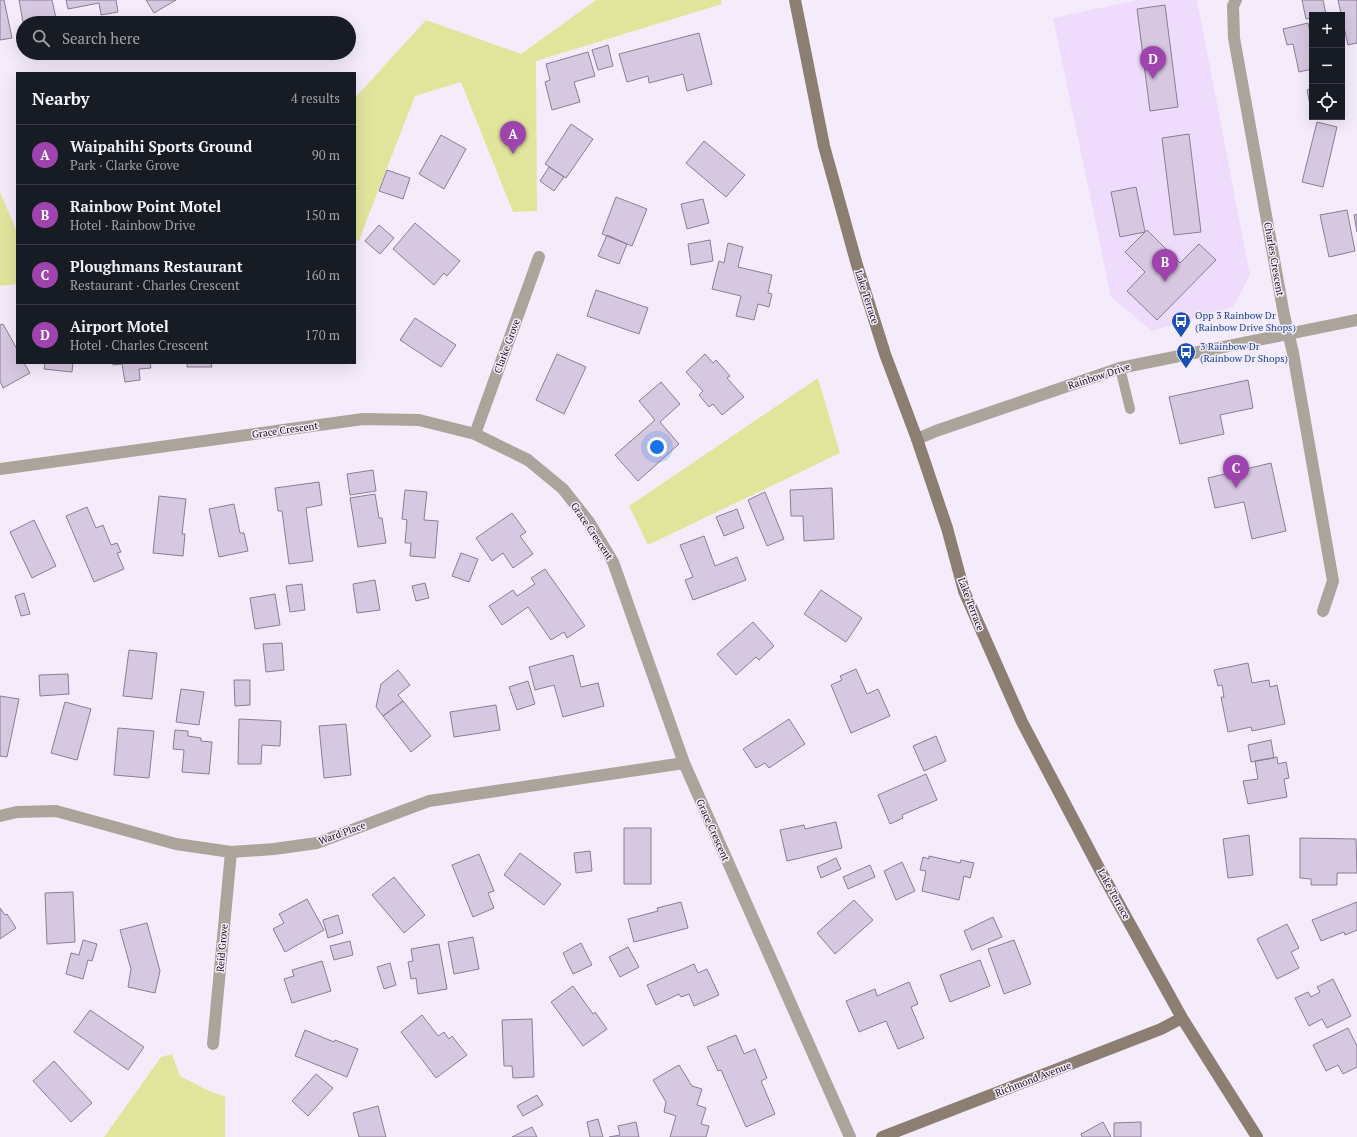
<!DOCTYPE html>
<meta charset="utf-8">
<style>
:root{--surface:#171b24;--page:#242831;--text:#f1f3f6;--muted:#9ea1a6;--line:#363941;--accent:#9f44af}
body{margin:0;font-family:"PT Serif",serif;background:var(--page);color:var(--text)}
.controls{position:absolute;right:12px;top:12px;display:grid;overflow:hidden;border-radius:0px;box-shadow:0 4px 16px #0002}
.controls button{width:36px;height:36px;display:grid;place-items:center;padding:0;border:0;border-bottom:1px solid var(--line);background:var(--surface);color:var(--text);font:20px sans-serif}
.you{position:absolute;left:657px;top:447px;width:14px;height:14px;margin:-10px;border:3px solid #fff;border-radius:50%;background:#1a73e8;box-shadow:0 0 0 6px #1a73e833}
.badge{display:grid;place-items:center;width:26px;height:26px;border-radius:50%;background:var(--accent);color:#fff;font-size:13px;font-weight:700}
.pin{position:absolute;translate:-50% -33px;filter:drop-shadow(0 1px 2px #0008)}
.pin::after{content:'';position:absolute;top:21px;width:14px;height:12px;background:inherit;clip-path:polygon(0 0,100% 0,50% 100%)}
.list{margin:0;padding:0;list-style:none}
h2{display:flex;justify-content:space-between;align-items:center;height:52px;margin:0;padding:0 16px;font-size:17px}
h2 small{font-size:13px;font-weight:400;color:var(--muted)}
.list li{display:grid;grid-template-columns:26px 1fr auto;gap:12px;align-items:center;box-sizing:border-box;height:60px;padding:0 16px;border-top:1px solid var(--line)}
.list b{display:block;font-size:15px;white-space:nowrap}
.list p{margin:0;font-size:13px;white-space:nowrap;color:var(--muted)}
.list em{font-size:13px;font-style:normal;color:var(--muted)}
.icon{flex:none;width:22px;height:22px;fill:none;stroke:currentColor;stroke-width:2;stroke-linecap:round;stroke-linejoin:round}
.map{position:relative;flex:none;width:1357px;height:1137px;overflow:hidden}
.search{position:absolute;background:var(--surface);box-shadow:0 4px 16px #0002;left:16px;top:16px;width:340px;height:44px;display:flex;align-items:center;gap:10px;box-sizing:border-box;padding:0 14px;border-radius:22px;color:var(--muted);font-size:15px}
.panel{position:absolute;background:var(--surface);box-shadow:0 4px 16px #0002;left:16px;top:72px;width:340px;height:292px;border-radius:0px}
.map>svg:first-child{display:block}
.built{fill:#efdcfc}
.green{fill:#e1e59c}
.building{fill:#d7c8e1;stroke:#8b7d94}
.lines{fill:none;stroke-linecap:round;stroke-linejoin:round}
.lane{stroke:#aca39a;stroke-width:10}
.street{stroke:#aca39a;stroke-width:12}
.secondary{stroke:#8c7e71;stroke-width:12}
.labels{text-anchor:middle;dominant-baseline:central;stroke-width:3;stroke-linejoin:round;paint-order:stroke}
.street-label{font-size:10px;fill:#140f18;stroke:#f5ecfb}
.transit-label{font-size:10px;fill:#164399;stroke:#f5ecfb;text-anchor:start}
</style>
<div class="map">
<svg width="1357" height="1137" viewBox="0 0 1357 1137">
<rect width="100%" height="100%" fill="#f5ecfb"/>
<path class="built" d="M1138,0h59l53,275 -17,32 -81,24 -41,-34 -58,-279z"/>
<path class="green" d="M596,0h125l1,4 -186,57 1,150 -24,1 -52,-130 -46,14 -56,144 -4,1v-143l71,-78 95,34z
M0,192l17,40v52l-17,2z
M818,378l22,75 -192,92 -19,-39z
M172,1054l8,22 25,13 20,8v40h-121l57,-80z"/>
<path class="building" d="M0,0h4l8,38 -12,2z
M19,0h33l5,23h-19l-1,-4 -14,3z
M66,0h50l2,12 -17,3 -2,-12 -31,6z
M146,0h30l-22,13z
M1302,0h21l3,14 -14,1v3l-6,1z
M1338,0h19v43l-9,2z
M1165,5l13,102 -28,4 -13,-102z
M1308,23l4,18v28l-13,3 -6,-28 -6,1 -4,-16z
M699,33l13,51 -25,7 -4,-17 -34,9 -1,-7 -21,6 -8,-28z
M608,45l5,21 -15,4 -6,-20z
M588,52l7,24 -21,6 6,20 -28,8 -7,-28 5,-2 -4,-16z
M1312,89v21h-1l-4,-20z
M1317,122l20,5 -14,60 -21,-5z
M571,124l22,15 -27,39 -21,-14z
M1189,134l12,98 -27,3 -12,-97z
M441,135l25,14 -22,40 -25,-15z
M704,141l41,34 -19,22 -40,-34z
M549,167l15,10 -10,14 -14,-10z
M387,170l23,8 -7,21 -24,-8z
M1136,187l9,45 -25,5 -9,-45z
M616,197l31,12 -15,37 -30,-12z
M703,199l6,24 -22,6 -6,-25z
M1347,210l8,41 -26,6 -9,-42z
M1357,214v18l-3,-17z
M415,223l45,38 -13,15 -3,-3 -10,12 -41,-36z
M379,225l15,13 -14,16 -15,-13z
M1147,230l33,33 19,-19 17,16 -59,60 -30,-29 18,-19 -20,-20z
M607,235l20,9 -8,20 -21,-8z
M710,240l3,21 -22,4 -3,-21z
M728,243l15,4 -5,20 34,8 -4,18 4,1 -3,13 -11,-3 -4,16 -18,-4 5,-20 -29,-7 7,-28 5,2z
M596,290l52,18 -9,26 -52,-18z
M415,318l41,27 -15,22 -41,-27z
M3,324l14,25v14h7l6,10 -27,15 -3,-7v-56z
M557,354l29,13 -22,47 -28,-14z
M705,354l8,9 3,-3 14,16 -3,2 17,19 -22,18 -9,-11 -4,3 -10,-12 4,-4 -17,-19z
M45,363h28l-1,9 -28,-3z
M113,363h37l1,5 -12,1 1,11 -15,2 -3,-18 -9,1z
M187,363h24l1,4h-25z
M1248,380l5,28 -33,7 4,19 -44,10 -11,-47z
M661,382l19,22 -20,18 19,22 -41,37 -23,-26 40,-35 -16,-19z
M1271,463l15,68 -34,8 -8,-37 -29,6 -7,-30z
M373,470l3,21 -26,4 -3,-21z
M319,482l3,23 -16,3 7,53 -24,3 -7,-53h-4l-3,-23z
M832,488l2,51 -30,2 -1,-25h-12l-1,-26z
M405,490l22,2 -3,28 14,1 -3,37 -25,-2 1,-13h-6l2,-23 -5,-1z
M765,492l19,47 -17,7 -19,-46z
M375,494l4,24h3l4,25 -28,4 -8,-49z
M159,496l27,3 -4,35h3l-2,22 -30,-3z
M234,504l6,29h4l4,18 -29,6 -10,-48z
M87,507l9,21 7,-3 8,20 6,-2 4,9 -4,1 7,16 -30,13 -28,-66z
M737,509l7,19 -20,8 -8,-19z
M512,513l14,19 -6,4 13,18 -20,14 -10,-15 -11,8 -16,-23z
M34,520l22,46 -24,12 -22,-46z
M704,536l11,30 22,-9 9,23 -53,20 -8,-20 8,-3 -13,-32z
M461,553l17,6 -9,23 -17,-6z
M545,569l40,57 -18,12 -3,-6 -13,8 -23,-33 -26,18 -13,-19 24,-16 4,6 18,-12 -4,-6z
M375,580l5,30 -23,3 -4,-29z
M425,583l4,15 -13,3 -4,-15z
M302,584l3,26 -15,2 -4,-26z
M821,590l41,28 -16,24 -42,-28z
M24,593l6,21 -9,2 -6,-20z
M275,594l5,31 -25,4 -5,-31z
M753,622l21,24 -15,14 -3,-3 -20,18 -19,-21z
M282,643l2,27 -18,2 -3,-28z
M129,650l28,3 -5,46 -29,-3z
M573,655l8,32 17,-4 6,23 -41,11 -9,-32 -19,5 -6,-23z
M1248,663l4,20 17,-3 1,7 7,-2 8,39 -33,7 -1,-4 -23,5 -7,-35h3l-2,-12 -4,1 -4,-16z
M856,669l11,25 11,-5 12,27 -39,17 -20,-48 11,-5 -2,-4z
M398,670l12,15 -12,10 5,6 -20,15 -7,-9 5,-23z
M68,674l1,20 -29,2 -1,-21z
M234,680h16v25l-15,1z
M528,681l7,23 -18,6 -8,-23z
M181,689l23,3 -5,33 -23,-3z
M0,696l19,3 -12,58 -7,-1z
M403,701l28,35 -20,16 -28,-36z
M65,702l26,7 -14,51 -26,-7z
M496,705l4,25 -46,7 -4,-25z
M239,719l42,2 -1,25 -18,-1 -1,19h-23z
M789,719l16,25 -36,24 -4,-5 -9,5 -13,-19z
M346,724l5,51 -27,3 -5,-52z
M118,728l36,3 -5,47 -35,-3z
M175,730l13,1v5l13,2v3l11,1 -3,32 -27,-2 2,-22 -11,-1z
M936,736l10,25 -22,10 -11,-25z
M1271,740l3,18 -23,4 -3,-17z
M1277,757l1,7 8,-2 3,16 -5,1 3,18 -39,7 -5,-23 15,-2 -3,-18z
M926,774l11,26 -35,15 1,3 -13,6 -12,-29z
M836,822l6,26 -55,13 -7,-31 24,-5 1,4z
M624,828h27v56h-27z
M1249,835l4,40 -25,3 -5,-39z
M1300,838l56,1 1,34h-20v12h-26v-6l-11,-1z
M590,851l2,20 -16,2 -2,-20z
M520,853l41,31 -17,21 -40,-30z
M479,854l15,37 -6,2 6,15 -21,9 -21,-52z
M929,856l31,7 1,-3 13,3 -4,15 -6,-2 -5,24 -37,-9 4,-20 -6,-1 3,-13 6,2z
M836,858l5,11 -20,9 -4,-11z
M902,862l13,29 -19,9 -12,-29z
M870,865l5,12 -27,12 -5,-12z
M394,877l31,38 -21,18 -32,-38z
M73,892l2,50 -28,2 -2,-51z
M307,899l17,31 -39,22 -12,-23 11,-6 -5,-9z
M854,900l19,20 -38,34 -18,-21z
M681,902l7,26 -54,14 -6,-23 30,-8 -1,-3z
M1357,902v28l-12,5 -1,-3 -23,9 -9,-21z
M0,908l5,7 2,-1 9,14 -16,11z
M338,915l5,18 -15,5 -5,-18z
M993,917l9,20 -30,13 -8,-19z
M147,923l13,48 -5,22 -27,-6 3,-18 -11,-39z
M1287,924l12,24 -8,4 8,16 -22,11 -20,-40z
M473,937l6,32 -25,5 -6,-32z
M83,940l14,4 -5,17 -4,-1 -5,19 -17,-5 5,-21 8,2z
M1014,940l17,44 -27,10 -16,-45z
M350,941l3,14 -19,5 -4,-14z
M581,943l11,22 -19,9 -10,-21z
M439,944l8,45 -29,5 -2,-16 -5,1 -3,-17 5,-1 -2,-12z
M628,947l11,20 -19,10 -11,-20z
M980,960l10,26 -40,16 -10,-27z
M322,961l9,30 -39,12 -8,-24 10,-3 -2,-6z
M390,963l6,22 -12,4 -7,-22z
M694,964l4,9 9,-4 12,26 -25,11 -5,-12 -8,3 -2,-3 -23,11 -9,-20z
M1333,979l18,37 -24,12 -5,-9 -13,7 -14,-28 13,-6 3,5 9,-5 -3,-5z
M909,982l9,22 -7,3 13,31 -26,11 -12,-28 -27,11 -13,-31 29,-12 2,7z
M573,986l20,28 2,-2 12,17 -24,17 -32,-44z
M90,1010l54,37 -16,23 -54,-38z
M422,1015l16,21 6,-4 5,7 3,-3 15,19 -31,23 -35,-46z
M532,1019l2,58 -21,1 -1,-12h-8l-2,-46z
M1348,1028l9,18v21l-14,7 -5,-9 -12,6 -13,-26z
M305,1030l29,12 1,-2 23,9 -11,28 -52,-21z
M736,1035l8,19 11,-5 12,29 -6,3 14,33 -29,13 -25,-57 -3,1 -11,-24z
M54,1061l38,42 -21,19 -38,-41z
M679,1065l13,21 10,3 -5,16 9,3 -5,16 8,2 -3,11h-36l6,-21 -12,-4 2,-10 -13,-22z
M316,1074l17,14 -25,28 -16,-15z
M537,1095l6,10 -20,11 -6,-10z
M378,1106l8,31h-27l-6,-24z
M598,1119l5,18h-13l-3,-15z
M636,1122l3,15h-30l11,-2 -2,-9z
M1103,1122l8,15h-29l-1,-3z
M1141,1122v15h-27v-14z
M532,1127l5,10h-25z"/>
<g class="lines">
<path class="lane" d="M1120,368l10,41"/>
<path class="street" d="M1236,0l-3,6 1,32 50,277 9,38 40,228 -10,30
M475,434l64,-177
M917,439l19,-8 184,-63 237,-48
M0,469l363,-50 56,1 56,14 53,26 35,29 26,33 24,40 71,201 166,374
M0,816l17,-4 39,-1 120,33 55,8 43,-3 43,-6 112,-42 255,-38
M213,1044l18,-192"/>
<path class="secondary" d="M795,0l29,146 33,119 28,89 32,85 30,89 17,63 58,131 78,148 82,148 75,119
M882,1137l279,-108 21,-11"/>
</g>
<defs>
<symbol id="bus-pin" viewBox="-11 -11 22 30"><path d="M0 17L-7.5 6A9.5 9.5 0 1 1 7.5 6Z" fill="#1a4fb4" stroke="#f5ecfb"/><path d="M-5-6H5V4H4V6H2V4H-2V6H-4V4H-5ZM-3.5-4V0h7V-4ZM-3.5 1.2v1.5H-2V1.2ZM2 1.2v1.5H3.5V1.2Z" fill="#fff"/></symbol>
</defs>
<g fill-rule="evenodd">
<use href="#bus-pin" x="1170" y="310" width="22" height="30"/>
<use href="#bus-pin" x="1175" y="341" width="22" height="30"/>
</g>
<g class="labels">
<g class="street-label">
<text transform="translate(1274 259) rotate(80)">Charles Crescent</text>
<text transform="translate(867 297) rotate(72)">Lake Terrace</text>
<text transform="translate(507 346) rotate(-70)">Clarke Grove</text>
<text transform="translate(1099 376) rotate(-18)">Rainbow Drive</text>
<text transform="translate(285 430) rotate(-8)">Grace Crescent</text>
<text transform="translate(592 531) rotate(56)">Grace Crescent</text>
<text transform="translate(971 604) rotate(69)">Lake Terrace</text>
<text transform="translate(713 830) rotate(66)">Grace Crescent</text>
<text transform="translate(342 833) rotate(-20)">Ward Place</text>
<text transform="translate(1114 894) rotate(61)">Lake Terrace</text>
<text transform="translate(222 948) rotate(-85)">Reid Grove</text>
<text transform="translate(1033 1079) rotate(-21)">Richmond Avenue</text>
</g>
<g class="transit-label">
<text x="1195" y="315">Opp 3 Rainbow Dr<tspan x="1195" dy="12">(Rainbow Drive Shops)</tspan></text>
<text x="1200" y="346">3 Rainbow Dr<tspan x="1200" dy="12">(Rainbow Dr Shops)</tspan></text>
</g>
</g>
</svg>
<div class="controls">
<button>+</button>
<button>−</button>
<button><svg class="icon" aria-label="locate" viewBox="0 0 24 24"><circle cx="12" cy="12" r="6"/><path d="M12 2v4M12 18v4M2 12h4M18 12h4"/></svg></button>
</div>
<div class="you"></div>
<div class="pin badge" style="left:513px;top:154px">A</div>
<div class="pin badge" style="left:1165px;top:282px">B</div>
<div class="pin badge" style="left:1236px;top:488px">C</div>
<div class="pin badge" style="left:1153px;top:79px">D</div>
<div class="search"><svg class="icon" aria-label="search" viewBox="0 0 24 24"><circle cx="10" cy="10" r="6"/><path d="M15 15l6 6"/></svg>Search here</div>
<section class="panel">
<h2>Nearby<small>4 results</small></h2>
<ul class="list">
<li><span class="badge">A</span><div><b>Waipahihi Sports Ground</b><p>Park · Clarke Grove</p></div><em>90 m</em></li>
<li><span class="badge">B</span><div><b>Rainbow Point Motel</b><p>Hotel · Rainbow Drive</p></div><em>150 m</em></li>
<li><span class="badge">C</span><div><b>Ploughmans Restaurant</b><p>Restaurant · Charles Crescent</p></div><em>160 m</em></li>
<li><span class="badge">D</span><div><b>Airport Motel</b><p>Hotel · Charles Crescent</p></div><em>170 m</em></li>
</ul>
</section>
</div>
